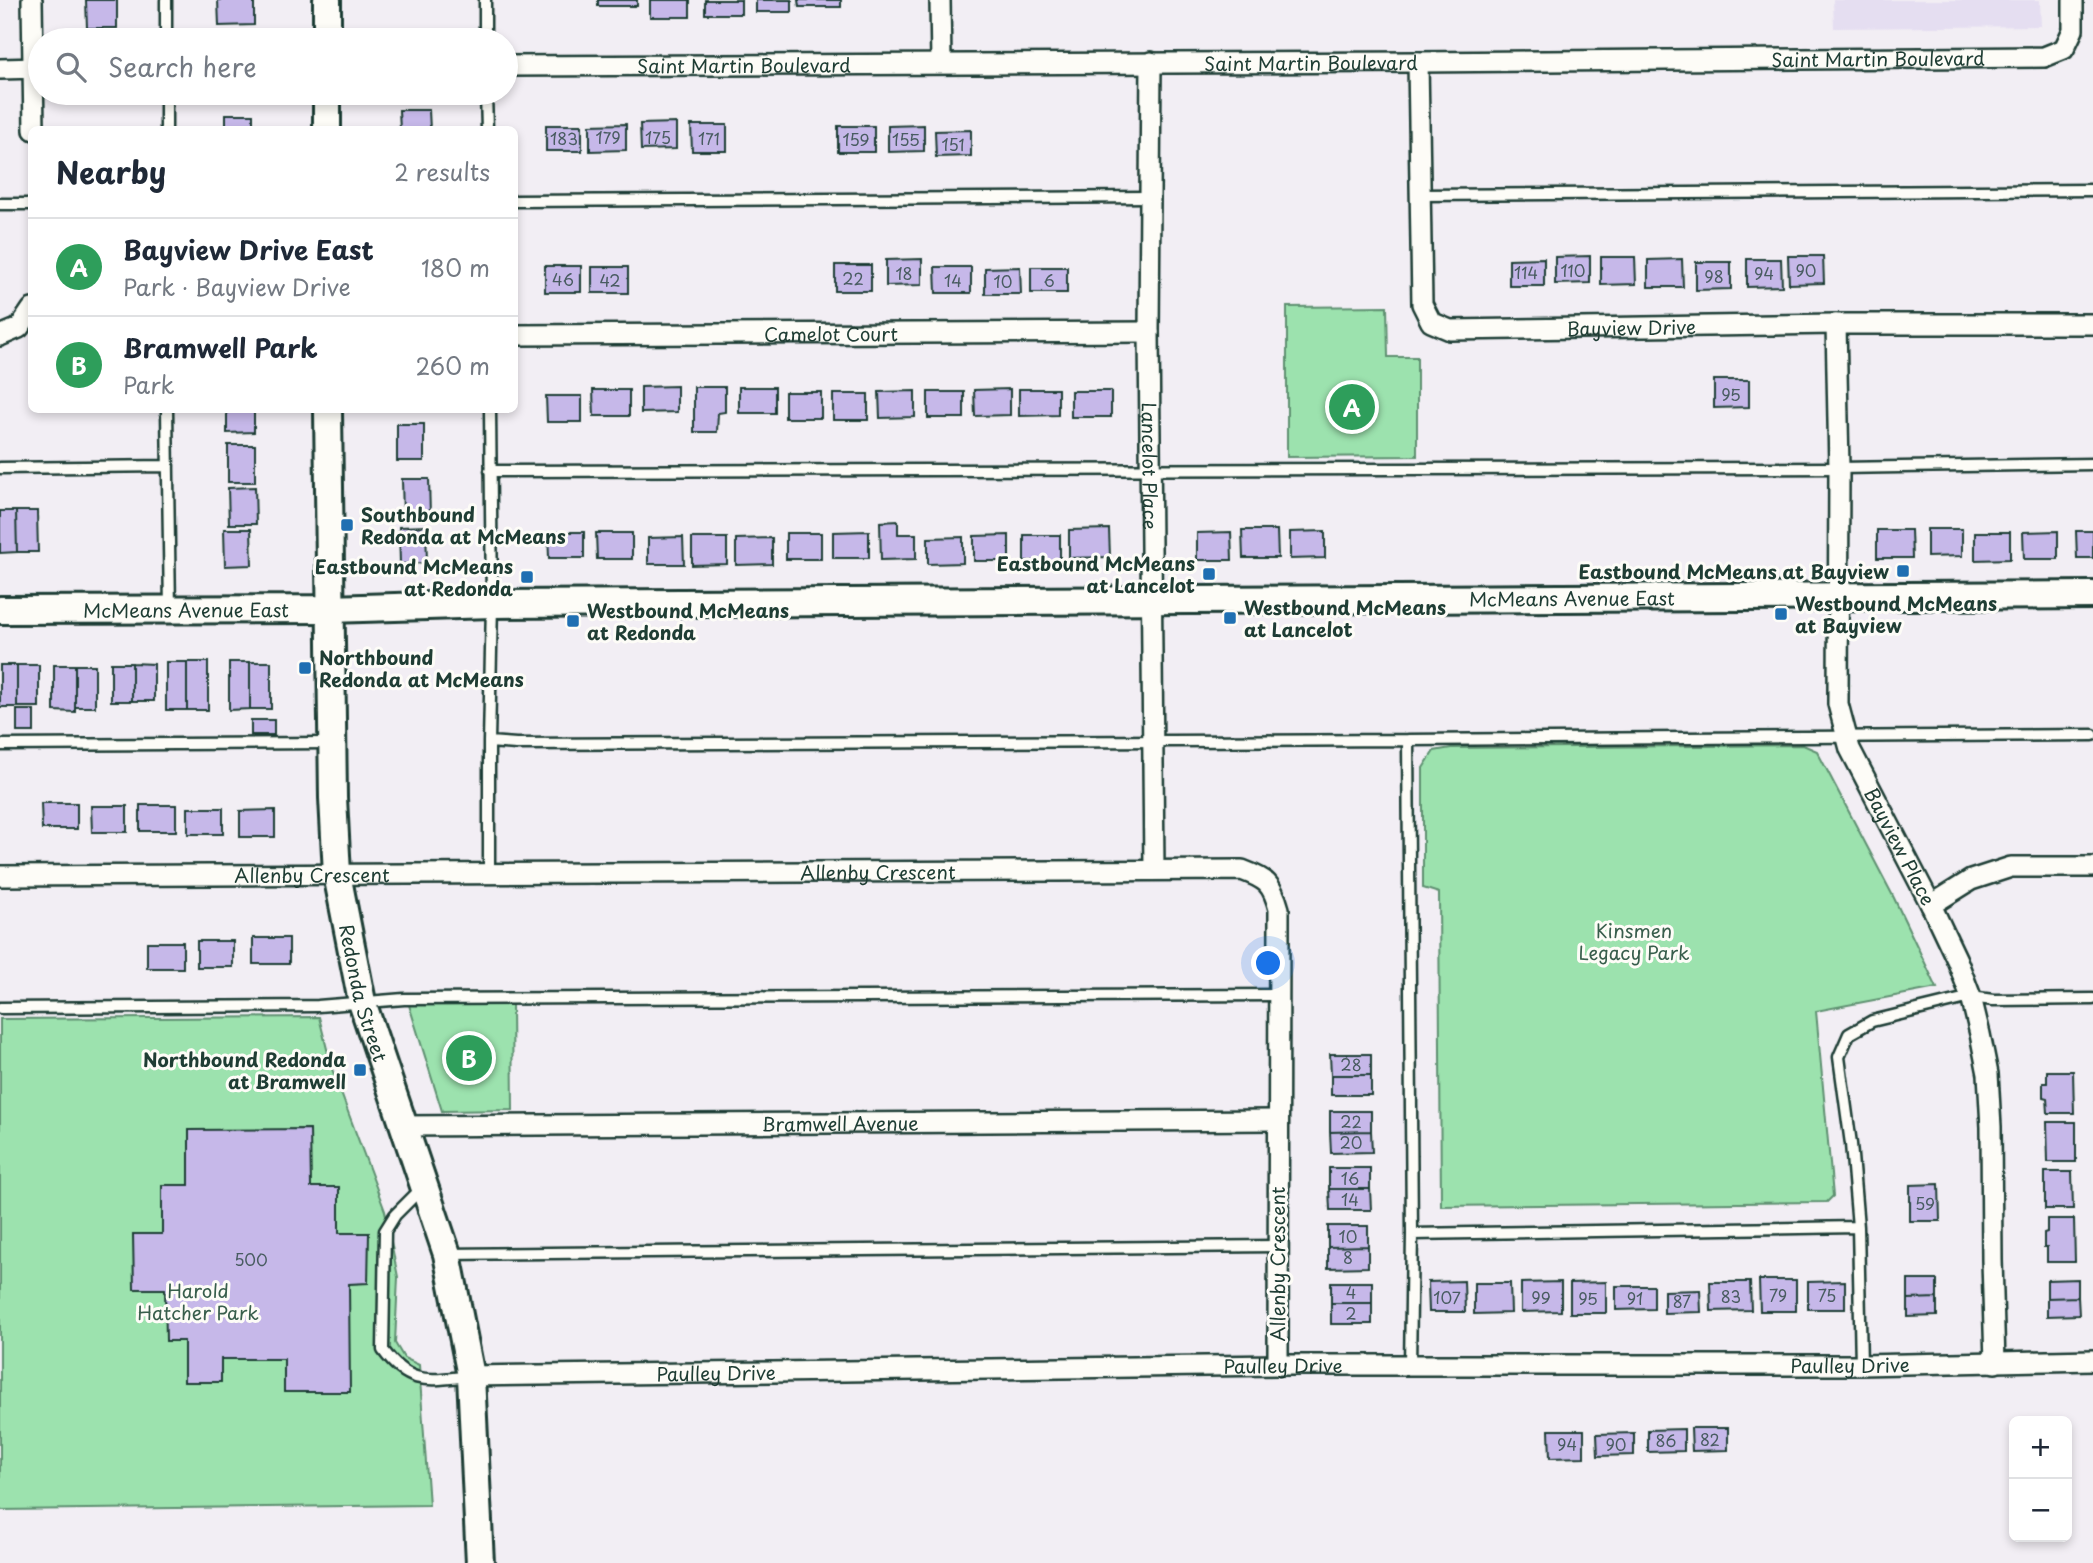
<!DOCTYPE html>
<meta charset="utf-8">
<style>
:root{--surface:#fff;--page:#f6f6f7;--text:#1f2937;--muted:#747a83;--line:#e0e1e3;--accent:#d93025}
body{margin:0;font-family:"Playpen Sans",sans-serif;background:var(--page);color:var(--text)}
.controls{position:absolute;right:21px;bottom:21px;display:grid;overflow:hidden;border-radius:10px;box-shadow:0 4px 10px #0003}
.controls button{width:63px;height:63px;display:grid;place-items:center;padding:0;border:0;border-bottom:2px solid var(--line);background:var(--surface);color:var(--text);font:35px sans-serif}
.you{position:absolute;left:1269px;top:964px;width:24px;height:24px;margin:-18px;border:5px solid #fff;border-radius:50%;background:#1a73e8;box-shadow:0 0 0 10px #1a73e833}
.badge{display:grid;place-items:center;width:46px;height:46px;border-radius:50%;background:var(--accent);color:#fff;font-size:23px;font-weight:700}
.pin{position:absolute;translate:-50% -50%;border:4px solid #fff;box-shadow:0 2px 7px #0006}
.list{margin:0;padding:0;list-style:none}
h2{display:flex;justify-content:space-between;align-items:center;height:91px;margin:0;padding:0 28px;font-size:30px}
h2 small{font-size:23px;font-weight:400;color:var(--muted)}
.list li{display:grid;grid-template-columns:46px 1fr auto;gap:21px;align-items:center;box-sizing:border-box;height:98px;padding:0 28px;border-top:2px solid var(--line)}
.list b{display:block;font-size:26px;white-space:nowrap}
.list p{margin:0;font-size:23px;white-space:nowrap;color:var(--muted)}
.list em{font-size:23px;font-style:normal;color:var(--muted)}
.icon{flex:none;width:38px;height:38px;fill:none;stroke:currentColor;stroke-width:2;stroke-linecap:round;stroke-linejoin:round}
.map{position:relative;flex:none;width:2093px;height:1563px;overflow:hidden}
.search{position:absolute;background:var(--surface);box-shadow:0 4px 10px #0003;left:28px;top:28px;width:490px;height:77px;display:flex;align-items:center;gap:18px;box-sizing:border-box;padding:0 24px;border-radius:38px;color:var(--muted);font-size:26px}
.panel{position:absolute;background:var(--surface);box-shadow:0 4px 10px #0003;left:28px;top:126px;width:490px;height:287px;border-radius:10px}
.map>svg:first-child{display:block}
.built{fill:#e5def1}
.green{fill:#9ce2ae;stroke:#5e9071;stroke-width:2}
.building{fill:#c6b8e9;stroke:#1f3d34;stroke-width:2}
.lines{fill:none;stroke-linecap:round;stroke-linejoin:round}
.lane-casing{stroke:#1f3d34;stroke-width:15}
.street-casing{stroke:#1f3d34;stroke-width:24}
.secondary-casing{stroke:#1f3d34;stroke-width:32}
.lane{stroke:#fdfcf7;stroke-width:10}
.street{stroke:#fdfcf7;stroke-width:19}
.secondary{stroke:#fdfcf7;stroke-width:26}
.poi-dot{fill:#1f6fb2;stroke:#fdfcf7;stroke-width:2.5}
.labels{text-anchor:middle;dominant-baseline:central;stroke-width:6;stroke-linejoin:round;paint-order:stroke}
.number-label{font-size:16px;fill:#495c61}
.street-label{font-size:19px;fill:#1f3d34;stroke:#fdfcf7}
.poi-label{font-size:19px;font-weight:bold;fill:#1f3d34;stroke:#fdfcf7;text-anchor:start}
.park-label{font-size:19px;fill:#385e4c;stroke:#fdfcf7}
</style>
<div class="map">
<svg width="2093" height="1563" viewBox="0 0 2093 1563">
<rect width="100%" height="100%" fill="#f2eef4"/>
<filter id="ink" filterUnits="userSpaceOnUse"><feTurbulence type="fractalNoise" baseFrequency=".0143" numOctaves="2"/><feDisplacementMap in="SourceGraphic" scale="14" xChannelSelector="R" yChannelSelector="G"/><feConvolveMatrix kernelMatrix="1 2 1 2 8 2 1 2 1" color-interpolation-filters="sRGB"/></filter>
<g filter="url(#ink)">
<path class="built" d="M1833,0h207l1,26 -207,2z"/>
<path class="green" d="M1387,306l1,51h29v99l-130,1v-150z
M1803,745l14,6 76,145 44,92 -121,23 17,185 -6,6 -386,4 -2,-313 -16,-5v-120l11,-17 17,-3z
M409,1005h103l1,105 -71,1z
M319,1017l13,52 53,142 13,66 -3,66 9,15 15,7 10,140 -429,5v-491z"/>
<path class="building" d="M86,0h31v28h-30z
M218,0h36v25l-35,1z
M598,0h39v6h-39z
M650,0h40v17h-40z
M705,0h36v14h-36z
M756,0h36v12h-36z
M798,0h43v7h-42z
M399,110h30l1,20h-30z
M226,114h27v16h-27z
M676,123v26l-35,1 -1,-26z
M626,124v26l-36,1v-26z
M546,125h36v26h-36z
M691,125h36v26h-35z
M924,125v26l-36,1v-26z
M838,126h36v26h-36z
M971,130v26l-35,1 -1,-26z
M1590,256v27l-35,1v-27z
M1788,256h35l1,27 -35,1z
M1601,257h34l1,27 -35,1z
M1544,258v28h-35v-27z
M922,259v26l-36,1v-26z
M1682,259l1,28h-35v-27z
M1747,259h34l1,27 -35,1z
M1696,262h35v27l-35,1z
M835,265h36v26h-36z
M545,266h36v26h-36z
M592,267h36v26h-36z
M935,267h36v26h-35z
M1020,267l1,27h-36v-26z
M1031,267h36v26h-36z
M1714,380h35v27l-35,1z
M677,386v26l-36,1v-26z
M694,387h31v25l-7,1 -1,19h-23z
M739,387h36v26h-36z
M1010,389v26l-35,1 -1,-26z
M1019,389h39v26l-39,1z
M593,390h36v26h-35z
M915,391v26l-35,1 -1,-26z
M1071,391h40v26h-40z
M785,392h36v26h-36z
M928,392h36v26h-36z
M833,394h35v26h-35z
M546,396h36v26h-35z
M227,410h27v22l-27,1z
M397,424h27v37h-27z
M228,445h27v37h-27z
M402,479h27l1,36h-27z
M255,487l1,37h-27l-1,-36z
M0,511h16l1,41 -17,1z
M16,511h21l1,41h-21z
M898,521v13h18v25l-35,1 -1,-38z
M426,526l1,37 -27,1 -1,-37z
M224,529h27l1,36 -27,1z
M1109,529l1,28 -41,1v-28z
M1927,529h35v27l-35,1z
M1242,530h35l1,28h-35z
M1877,530h34l1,28h-35z
M869,531v27h-36v-26z
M1325,531v27l-35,1v-27z
M2058,531v28h-34l-1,-27z
M2076,531h17v27h-16z
M548,532h36v26h-35z
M1231,532l1,28h-35v-27z
M1975,532h35v27l-35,1z
M596,533h36v26h-35z
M786,533h35v26h-35z
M1009,535v26h-35v-25z
M1024,535h36v26h-36z
M683,537l1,27h-36v-26z
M963,537v26l-35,1v-26z
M692,538h35v26l-35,1z
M772,538v26l-36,1v-26z
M166,662h21v48h-21z
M187,662h21v48h-21z
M229,662h21v47l-21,1z
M250,662h21v47h-21z
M111,663h21v38h-21z
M132,663l22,1v37h-22z
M0,665h17v42h-17z
M17,665h22v42h-22z
M54,665h21v47l-21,-1z
M75,665h20v42h-20z
M17,710h17v22h-17z
M251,720h23v15h-23z
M41,803h36v26h-35z
M140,805h36v26h-36z
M91,806h36v26h-35z
M188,808h35v26h-35z
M275,810v27h-35v-26z
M253,938h36v26h-36z
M197,941h36v26h-36z
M147,942h36v26h-36z
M1330,1054h41v21h-40z
M2047,1071h26l1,42h-26l-1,-15 -4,-1v-14h4z
M1331,1075h40v20h-40z
M1330,1111h41v20l-41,1z
M2047,1122h29v40h-28z
M310,1129l1,58h28v46h30l-1,50 -19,1 1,108h-66v-33h-63v23h-37v-41h-18l-1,-52h-31l-1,-55h29v-49h27v-55z
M1371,1131l1,21 -41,1 -1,-21z
M1329,1168h41v21h-41z
M2045,1172h27l1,37h-28z
M1939,1184l1,37h-30v-36z
M1329,1189h41l1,21h-41z
M2047,1219h27l1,43h-28v-15h-3v-14l3,-1z
M1328,1226h40v20l-40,1z
M1368,1246v21l-40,1v-21z
M2078,1279v18l-31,1v-18z
M1759,1280h37v31h-36z
M1908,1280h29v18l-29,1z
M1464,1281l1,31h-36l-1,-30z
M1845,1281v28h-37v-27z
M1331,1282h41v21h-41z
M1561,1282v29l-40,1v-29z
M1606,1282v31h-36v-30z
M1710,1282h40l1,28 -40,1z
M1474,1283h36l1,30 -37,1z
M1616,1286h38v23l-38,1z
M1700,1290l1,22 -37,1v-22z
M2078,1297l1,18 -32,1v-18z
M1937,1298v18l-29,1v-18z
M1331,1303h41v21h-41z
M1691,1428h37v22l-36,1z
M1684,1429v22l-36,1v-22z
M1549,1430h35v27l-34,1z
M1634,1433v22l-36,1 -1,-22z"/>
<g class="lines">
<defs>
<path id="lane" d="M166,40v-40
M485,40v-40
M166,93v37
M486,93l1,37
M1419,195l674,-5
M514,201l636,-4
M0,204h32
M167,410l3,200
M0,468l168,-2
M490,471l1349,-3 254,-4
M1408,740l4,494 -2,132
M489,742l27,2 892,-4 685,-5
M0,745l331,-2
M489,873v-131l3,-138 -2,-194
M0,1008l318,-2 86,-7 873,-4
M422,1188l-27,27 -10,16 -2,119c27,37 46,30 88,26
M1412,1234l446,-7
M448,1254l829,-8
M1861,1365l-3,-138 -7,-83 -12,-87 10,-23 23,-13 99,-24 22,3 100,-1"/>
<g id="street">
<path d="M32,0l2,130"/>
<path d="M940,0l1,63"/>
<path id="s1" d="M1151,62l-2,270 5,538"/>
<path id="s2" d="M1418,62l4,242 9,18 19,8 386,-6h257"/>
<path id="s3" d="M506,66l912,-4 626,-5 20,-8 9,-19v-30"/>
<path d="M0,69l40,-1"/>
<path id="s4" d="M1836,324l3,144 -1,236 12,45 81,156 26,55 14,37 9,37 8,40 3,53 1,133 3,103"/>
<path id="s5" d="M514,335l635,-3"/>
<path d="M0,336l19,-8 13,-19"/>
<path id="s6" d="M0,876l1242,-6c24,9 30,13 37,39l-1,456"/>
<path d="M1931,905l40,-25 40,-13h82"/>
<path id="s7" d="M404,1126l873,-6"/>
<path id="s8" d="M471,1376l807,-11h583l232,-5"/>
</g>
<g id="secondary">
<path d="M327,0v40"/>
<path d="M327,130v-37"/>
<path id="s9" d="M328,410l5,388 4,76 25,128 85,252 24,122 9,187"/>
<path id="s10" d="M0,610l330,-1 162,-5 1601,-9"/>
</g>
</defs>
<use href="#lane" class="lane-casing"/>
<use href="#street" class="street-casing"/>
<use href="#secondary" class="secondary-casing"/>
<use href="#lane" class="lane"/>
<use href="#street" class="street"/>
<use href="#secondary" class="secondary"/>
</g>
</g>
<g class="poi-dot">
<rect x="340" y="518" width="14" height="14" rx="3.5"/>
<rect x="1896" y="564" width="14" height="14" rx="3.5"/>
<rect x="1202" y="567" width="14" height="14" rx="3.5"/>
<rect x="520" y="570" width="14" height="14" rx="3.5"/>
<rect x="1774" y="607" width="14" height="14" rx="3.5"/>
<rect x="1223" y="611" width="14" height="14" rx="3.5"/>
<rect x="566" y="614" width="14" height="14" rx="3.5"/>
<rect x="298" y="661" width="14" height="14" rx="3.5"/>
<rect x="353" y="1063" width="14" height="14" rx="3.5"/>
</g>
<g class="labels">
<g class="number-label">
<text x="608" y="137">179</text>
<text x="658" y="137">175</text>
<text x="564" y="138">183</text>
<text x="709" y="138">171</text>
<text x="856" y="139">159</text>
<text x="906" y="139">155</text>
<text x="953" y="144">151</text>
<text x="1573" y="270">110</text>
<text x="1806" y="270">90</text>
<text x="1526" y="272">114</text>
<text x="904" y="273">18</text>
<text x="1764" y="273">94</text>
<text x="1714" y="276">98</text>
<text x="853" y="278">22</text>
<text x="563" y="279">46</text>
<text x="610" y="280">42</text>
<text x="953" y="280">14</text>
<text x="1049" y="280">6</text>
<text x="1003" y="281">10</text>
<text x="1731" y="394">95</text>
<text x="1351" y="1064">28</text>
<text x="1351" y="1121">22</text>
<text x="1351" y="1142">20</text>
<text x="1350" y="1178">16</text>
<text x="1350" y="1199">14</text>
<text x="1925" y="1203">59</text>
<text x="1348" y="1236">10</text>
<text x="1348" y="1257">8</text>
<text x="251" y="1259">500</text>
<text x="1351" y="1292">4</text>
<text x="1778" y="1295">79</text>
<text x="1827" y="1295">75</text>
<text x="1731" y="1296">83</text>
<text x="1447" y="1297">107</text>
<text x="1541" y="1297">99</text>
<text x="1588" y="1298">95</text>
<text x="1635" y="1298">91</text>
<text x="1682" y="1301">87</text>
<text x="1351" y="1313">2</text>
<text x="1710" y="1439">82</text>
<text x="1666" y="1440">86</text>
<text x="1567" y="1444">94</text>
<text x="1616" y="1444">90</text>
</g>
<g class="street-label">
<text stroke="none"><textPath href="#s3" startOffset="1372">Saint Martin Boulevard</textPath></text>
<text stroke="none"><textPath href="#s3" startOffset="805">Saint Martin Boulevard</textPath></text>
<text stroke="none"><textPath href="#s3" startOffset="238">Saint Martin Boulevard</textPath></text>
<text stroke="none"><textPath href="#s2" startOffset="464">Bayview Drive</textPath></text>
<text stroke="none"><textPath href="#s5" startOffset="317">Camelot Court</textPath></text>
<text stroke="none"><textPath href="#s1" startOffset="404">Lancelot Place</textPath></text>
<text stroke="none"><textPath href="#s10" startOffset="1572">McMeans Avenue East</textPath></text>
<text stroke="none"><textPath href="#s10" startOffset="186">McMeans Avenue East</textPath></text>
<text stroke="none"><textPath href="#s4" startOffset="536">Bayview Place</textPath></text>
<text stroke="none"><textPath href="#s6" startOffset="878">Allenby Crescent</textPath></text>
<text stroke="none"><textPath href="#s6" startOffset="312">Allenby Crescent</textPath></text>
<text stroke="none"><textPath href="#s9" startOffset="586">Redonda Street</textPath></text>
<text stroke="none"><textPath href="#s7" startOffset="436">Bramwell Avenue</textPath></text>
<text transform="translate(1277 1264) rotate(-90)">Allenby Crescent</text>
<text stroke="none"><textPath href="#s8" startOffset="1379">Paulley Drive</textPath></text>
<text stroke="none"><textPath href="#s8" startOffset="812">Paulley Drive</textPath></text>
<text stroke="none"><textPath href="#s8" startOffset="245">Paulley Drive</textPath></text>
</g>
<g class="poi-label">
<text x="361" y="514">Southbound<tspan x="361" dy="22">Redonda at McMeans</tspan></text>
<text x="1195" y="563" text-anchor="end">Eastbound McMeans<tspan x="1195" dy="22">at Lancelot</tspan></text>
<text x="513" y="566" text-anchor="end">Eastbound McMeans<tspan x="513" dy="22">at Redonda</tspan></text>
<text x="1889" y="571" text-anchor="end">Eastbound McMeans at Bayview</text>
<text x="1795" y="603">Westbound McMeans<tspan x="1795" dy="22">at Bayview</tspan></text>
<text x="1244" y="607">Westbound McMeans<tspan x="1244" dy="22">at Lancelot</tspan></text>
<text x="587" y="610">Westbound McMeans<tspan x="587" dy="22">at Redonda</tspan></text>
<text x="319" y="657">Northbound<tspan x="319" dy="22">Redonda at McMeans</tspan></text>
<text x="346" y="1059" text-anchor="end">Northbound Redonda<tspan x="346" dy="22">at Bramwell</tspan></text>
</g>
<g class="park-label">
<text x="1634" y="930">Kinsmen<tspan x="1634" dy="22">Legacy Park</tspan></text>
<text x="198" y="1290">Harold<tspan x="198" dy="22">Hatcher Park</tspan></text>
</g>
</g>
</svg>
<div class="controls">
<button>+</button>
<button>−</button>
</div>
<div class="you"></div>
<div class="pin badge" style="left:1352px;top:407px;background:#2e9e5b">A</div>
<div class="pin badge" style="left:469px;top:1058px;background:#2e9e5b">B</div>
<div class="search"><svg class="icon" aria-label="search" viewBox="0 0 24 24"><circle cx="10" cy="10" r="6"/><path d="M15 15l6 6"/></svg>Search here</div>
<section class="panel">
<h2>Nearby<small>2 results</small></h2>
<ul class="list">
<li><span class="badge" style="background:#2e9e5b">A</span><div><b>Bayview Drive East</b><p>Park · Bayview Drive</p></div><em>180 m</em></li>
<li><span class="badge" style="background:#2e9e5b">B</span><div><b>Bramwell Park</b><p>Park</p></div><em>260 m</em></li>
</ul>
</section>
</div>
